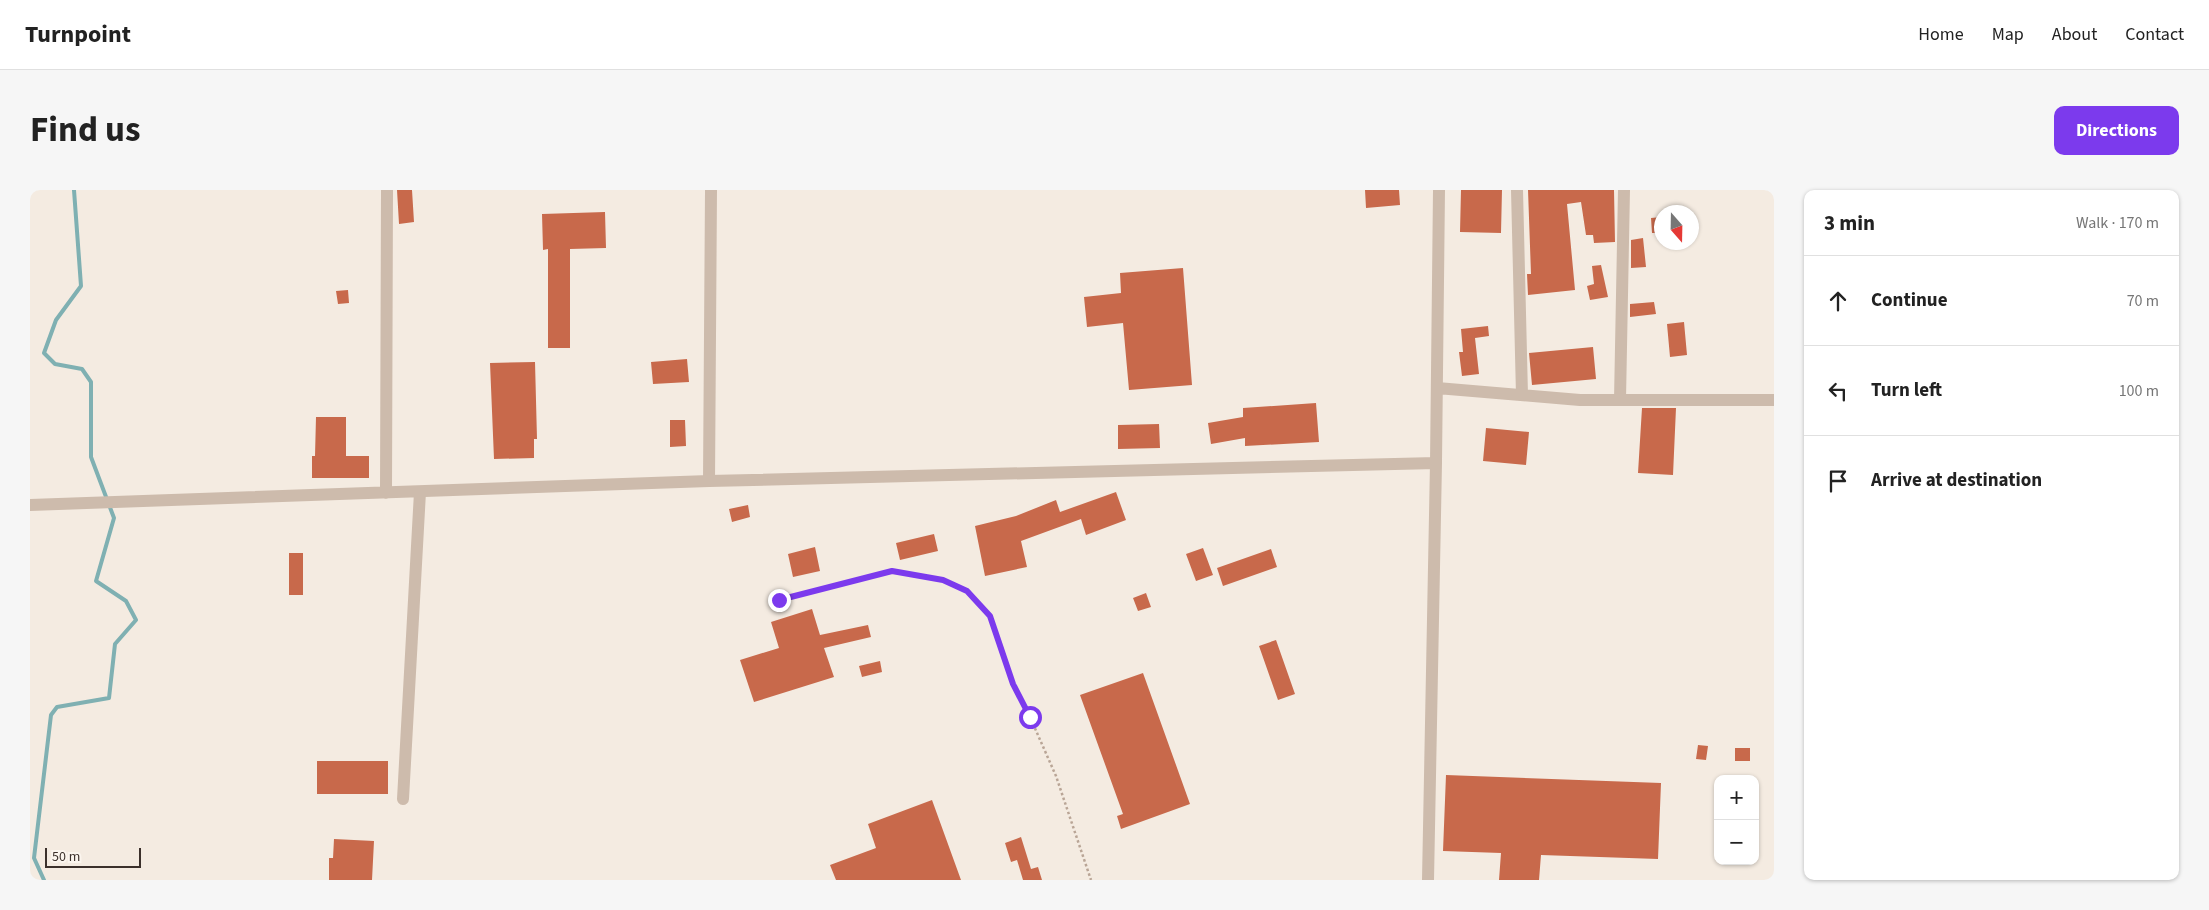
<!DOCTYPE html>
<meta charset="utf-8">
<style>
:root{--surface:#fff;--page:#f6f6f6;--text:#222;--muted:#767676;--line:#e0e0e0;--accent:#7c3aed}
body{margin:0;font-family:"Source Sans 3",sans-serif;background:var(--page);color:var(--text)}
.controls{position:absolute;right:15px;bottom:15px;display:grid;overflow:hidden;border-radius:10px;box-shadow:0 1px 4px #0004}
.controls button{width:45px;height:45px;display:grid;place-items:center;padding:0;border:0;border-bottom:1px solid var(--line);background:var(--surface);color:var(--text);font:25px sans-serif}
.compass{position:absolute;left:1624px;top:15px;width:45px;height:45px;border-radius:50%;background:var(--surface);box-shadow:0 1px 4px #0004;rotate:160deg}
.scale{position:absolute;left:15px;bottom:12px;width:96px;box-sizing:border-box;padding-left:5px;border:2px solid #3b302b;border-top:0;font-size:14px;line-height:18px;white-space:nowrap;color:#3b302b;-webkit-text-stroke:4px #fbf5ee;paint-order:stroke}
.stop{position:absolute;width:15px;height:15px;margin:-11px;border:4px solid #7c3aed;border-radius:50%;background:#fff}
.stop.end{background:#7c3aed;border-color:#fff;box-shadow:0 1px 5px #0008}
.list{margin:0;padding:0;list-style:none}
h2{display:flex;justify-content:space-between;align-items:center;height:65px;margin:0;padding:0 20px;font-size:21px}
h2 small{font-size:16px;font-weight:400;color:var(--muted)}
.list li{display:grid;grid-template-columns:32px 1fr auto;gap:15px;align-items:center;box-sizing:border-box;height:90px;padding:0 20px;border-top:1px solid var(--line)}
.list b{display:block;font-size:19px;white-space:nowrap}
.list em{font-size:16px;font-style:normal;color:var(--muted)}
.icon{flex:none;width:28px;height:28px;fill:none;stroke:currentColor;stroke-width:2;stroke-linecap:round;stroke-linejoin:round}
.map{position:relative;flex:none;width:1744px;height:690px;overflow:hidden;border-radius:10px}
header{display:flex;align-items:center;gap:30px;box-sizing:border-box;height:70px;padding:0 25px;background:var(--surface);border-bottom:1px solid var(--line)}
header strong{font-size:24px}
nav{display:flex;gap:28px;margin-inline-start:auto;font-size:18px}
.intro{display:flex;align-items:center;justify-content:space-between;box-sizing:border-box;height:120px;padding:0 30px}
h1{margin:0;font-size:35px}
.button{padding:12px 22px;border-radius:10px;background:var(--accent);color:#fff;font-size:18px;font-weight:700}
main{display:flex;gap:30px;padding:0 30px}
aside{flex:1;background:var(--surface);border-radius:10px;box-shadow:0 1px 4px #0004}
.map>svg:first-child{display:block}
.lines{fill:none;stroke-linecap:round;stroke-linejoin:round}
.stream{stroke:#7fb0b2;stroke-width:4}
.building{fill:#c8694b}
.path{stroke:#b9a596;stroke-width:2.5;stroke-dasharray:2.5 2.5;stroke-linecap:butt}
.minor{stroke:#cdbbac;stroke-width:12}
.route{stroke:#7c3aed;stroke-width:6}
</style>
<header>
<strong>Turnpoint</strong>
<nav><a>Home</a><a>Map</a><a>About</a><a>Contact</a></nav>
</header>
<div class="intro"><h1>Find us</h1><a class="button">Directions</a></div>
<main>
<div class="map">
<svg width="1744" height="690" viewBox="0 0 1744 690">
<rect width="100%" height="100%" fill="#f4ebe1"/>
<g class="lines">
<path class="stream" d="M14,690l-10,-22 17,-143 6,-8 52,-9 6,-54 21,-24 -10,-19 -30,-20 18,-63 -23,-61v-75l-9,-13 -27,-5 -11,-11 12,-33 25,-34 -7,-96"/>
</g>
<path class="building" d="M367,0h15l2,32 -15,2z
M1335,0h34l1,15 -34,3z
M1431,0h41l-1,43 -41,-1z
M1498,0h86l1,52 -21,1 -1,-8h-7l-5,-33 -14,2 8,86 -47,5 -1,-21h4z
M575,22l1,36 -36,1v99h-22v-99l-5,1 -1,-36z
M1632,27v16h-10l-1,-15z
M1613,48l3,29 -15,1v-28z
M1571,75l7,32 -18,3 -3,-14 7,-2 -2,-18z
M1153,78l9,117 -63,5 -6,-67 -36,4 -3,-30 37,-4 -1,-20z
M318,100l1,13 -11,1 -2,-13z
M1624,112l2,12 -26,3v-13z
M1654,132l3,33 -17,2 -3,-33z
M1458,136l1,10 -14,2 4,36 -17,2 -3,-24h4l-2,-23z
M1563,157l3,32 -64,6 -3,-32z
M657,169l2,23 -36,2 -2,-22z
M505,172l2,77h-3v19l-40,1 -4,-96z
M1286,213l3,39 -74,4v-8l-34,6 -3,-21 35,-6v-9z
M1612,218h34l-3,67 -35,-2z
M286,227h30v39h23v22h-57v-22h3z
M640,230h15l1,26 -16,1z
M1129,234l1,24 -42,1v-24z
M1456,238l43,4 -3,33 -43,-4z
M1086,302l10,28 -40,15 -5,-16 -60,22 6,26 -42,9 -10,-50 41,-10 40,-16 4,12z
M718,315l2,12 -18,5 -3,-13z
M904,344l4,17 -38,9 -4,-17z
M785,357l5,24 -27,6 -5,-23z
M1173,358l10,27 -17,6 -10,-27z
M1241,359l6,18 -54,19 -6,-18z
M259,363h14v42h-14z
M1116,403l5,14 -13,4 -5,-13z
M782,419l8,26 48,-10 3,12 -47,11 10,29 -80,25 -14,-42 39,-12 -8,-26z
M1246,450l19,54 -17,6 -19,-54z
M850,471l2,11 -20,5 -3,-11z
M1113,483l47,131 -69,25 -4,-13 6,-2 -43,-119z
M1668,555l10,1 -2,14 -10,-1z
M1705,558h15v13h-15z
M287,571h71v33h-71z
M1416,585l215,8 -3,76 -117,-4 -2,25h-40l2,-27 -58,-2z
M902,610l29,80h-125l-6,-15 46,-17 -8,-24z
M991,647l10,32 7,-2 4,13h-19l-6,-20 -6,2 -6,-19z
M304,649l40,2 -2,39h-43v-22h4z"/>
<g class="lines">
<path class="path" d="M749,410l113,-29 51,9 24,11 23,25 23,68 17,33 26,59 35,104"/>
<path class="minor" d="M681,0l-2,291 727,-18 -8,417
M1487,0l5,205
M1407,198l143,12h194
M1590,210l4,-210
M1406,273l3,-273
M356,303l1,-303
M0,315l679,-24
M373,609l17,-307"/>
</g>
<g class="lines">
<path class="route" d="M749,410l113,-29 51,9 24,11 23,25 23,68 17,33"/>
</g>
</svg>
<div class="controls">
<button>+</button>
<button>−</button>
</div>
<svg class="compass" viewBox="-18 -18 36 36"><path d="M0-13l5 13h-10z" fill="#e53935"/><path d="M0 13l5-13h-10z" fill="#767676"/></svg>
<div class="scale">50 m</div>
<div class="stop" style="left:1000px;top:527px"></div>
<div class="stop end" style="left:749px;top:410px"></div>
</div>
<aside>
<h2>3 min<small>Walk · 170 m</small></h2>
<ul class="list">
<li><svg class="icon" aria-label="ahead" viewBox="0 0 24 24"><path d="M12 20V5M6 11l6-6 6 6"/></svg><div><b>Continue</b></div><em>70 m</em></li>
<li><svg class="icon" aria-label="left" viewBox="0 0 24 24"><path d="M17 20v-9H6M10 6l-5 5 5 5"/></svg><div><b>Turn left</b></div><em>100 m</em></li>
<li><svg class="icon" aria-label="arrive" viewBox="0 0 24 24"><path d="M6 21V4h12l-3 4 3 4H6"/></svg><div><b>Arrive at destination</b></div></li>
</ul>
</aside>
</main>
